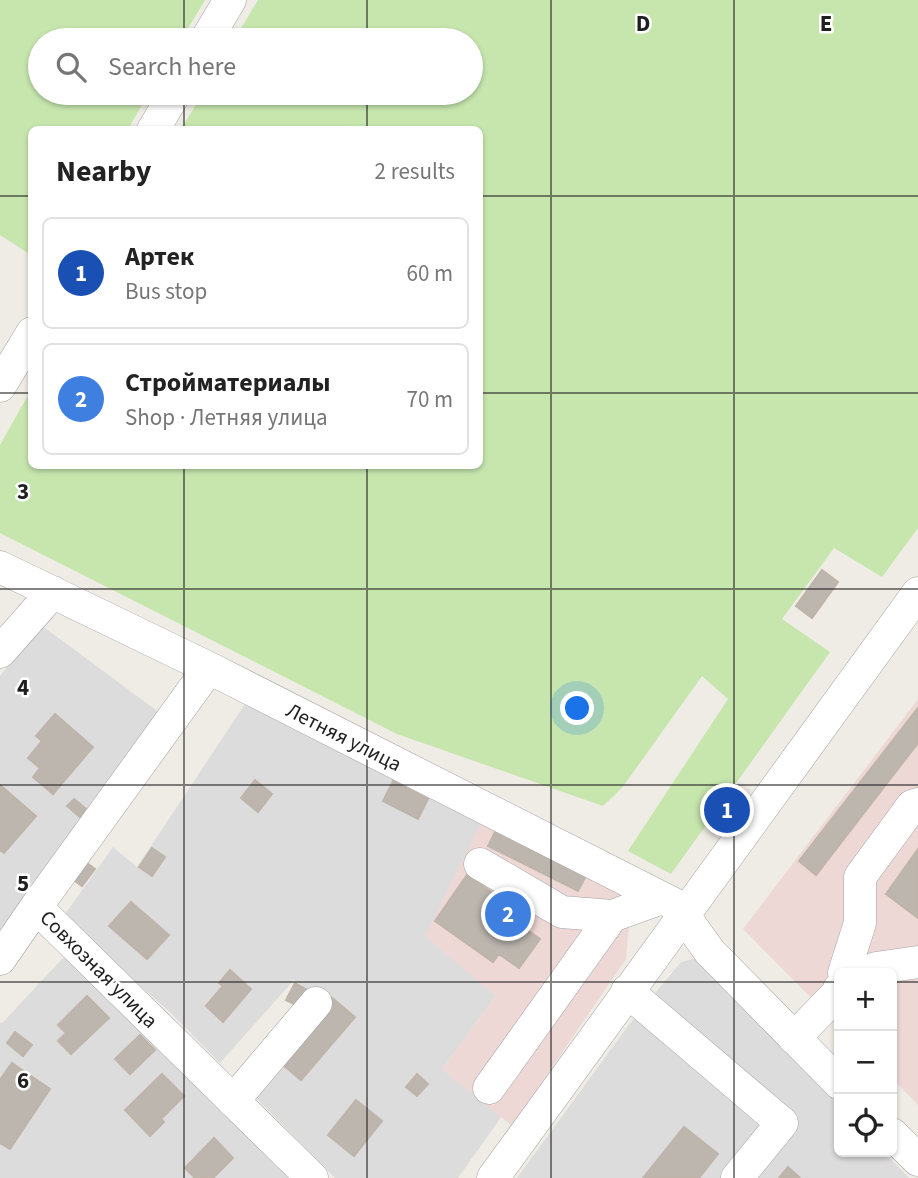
<!DOCTYPE html>
<meta charset="utf-8">
<style>
:root{--surface:#fff;--page:#f2f2f2;--text:#222;--muted:#767676;--line:#e0e0e0;--accent:#c0180d}
body{margin:0;font-family:"Source Sans 3",sans-serif;background:var(--page);color:var(--text)}
.controls{position:absolute;right:21px;bottom:21px;display:grid;overflow:hidden;border-radius:10px;box-shadow:0 2px 5px #0004}
.controls button{width:63px;height:63px;display:grid;place-items:center;padding:0;border:0;border-bottom:2px solid var(--line);background:var(--surface);color:var(--text);font:35px sans-serif}
.you{position:absolute;left:578px;top:709px;width:24px;height:24px;margin:-18px;border:5px solid #fff;border-radius:50%;background:#1a73e8;box-shadow:0 0 0 10px #1a73e833}
.badge{display:grid;place-items:center;width:46px;height:46px;border-radius:50%;background:var(--accent);color:#fff;font-size:23px;font-weight:700}
.pin{position:absolute;translate:-50% -50%;border:4px solid #fff;box-shadow:0 2px 7px #0006}
.list{margin:0;padding:0;list-style:none}
h2{display:flex;justify-content:space-between;align-items:center;height:91px;margin:0;padding:0 28px;font-size:30px}
h2 small{font-size:23px;font-weight:400;color:var(--muted)}
.list li{display:grid;grid-template-columns:46px 1fr auto;gap:21px;align-items:center;box-sizing:border-box;height:112px;margin:0 14px 14px;padding:0 14px;border:2px solid var(--line);border-radius:10px}
.list b{display:block;font-size:26px;white-space:nowrap}
.list p{margin:0;font-size:23px;white-space:nowrap;color:var(--muted)}
.list em{font-size:23px;font-style:normal;color:var(--muted)}
.icon{flex:none;width:38px;height:38px;fill:none;stroke:currentColor;stroke-width:2;stroke-linecap:round;stroke-linejoin:round}
.map{position:relative;flex:none;width:918px;height:1178px;overflow:hidden}
.search{position:absolute;background:var(--surface);box-shadow:0 2px 5px #0004;left:28px;top:28px;width:455px;height:77px;display:flex;align-items:center;gap:18px;box-sizing:border-box;padding:0 24px;border-radius:38px;color:var(--muted);font-size:26px}
.panel{position:absolute;background:var(--surface);box-shadow:0 2px 5px #0004;left:28px;top:126px;width:455px;height:343px;border-radius:10px}
.map>svg:first-child{display:block}
.residential{fill:#dddcdc}
.commercial{fill:#eed8d6}
.grass{fill:#c6e6ae}
.building{fill:#bcb6af;stroke:#bfb4a9;stroke-width:2}
.lines{fill:none;stroke-linecap:round;stroke-linejoin:round}
.minor-casing{stroke:#a3a3a3;stroke-width:33}
.minor{stroke:#fff;stroke-width:32}
.grid{fill:none;stroke:#1f1f1f;stroke-width:2;stroke-opacity:0.55}
.labels{text-anchor:middle;dominant-baseline:central;stroke-width:5;stroke-linejoin:round;paint-order:stroke}
.street-label{font-size:21px;fill:#1f1f1f;stroke:#fff}
.grid-label{font-size:23px;text-anchor:middle;font-weight:bold;fill:#1f1f1f;stroke:#fff;stroke-width:5;stroke-linejoin:round;paint-order:stroke}
</style>
<div class="map">
<svg width="918" height="1178" viewBox="0 0 918 1178">
<rect width="100%" height="100%" fill="#efece5"/>
<path class="residential" d="M41,625l119,88 -160,219v-256z
M245,704l240,111 11,181 -54,73 60,47 -44,62h-123l-87,-88 76,-89 -30,-21 -74,83 -48,-49 -109,-97 50,-70 24,20z
M64,957l224,221h-288v-156l2,1z
M693,959l8,1 138,145v47h45l25,26h-392l111,-152 53,-64z"/>
<path class="commercial" d="M918,699v406l-26,-27v-105h-53v53l-96,-97z
M485,815l147,74 -6,70 -114,167 -70,-57 54,-73 -71,-60z"/>
<path class="grass" d="M0,0h205l-24,40h-141v53h109l-21,36 -96,1 -1,125 -31,-20z
M258,0h660v528l-36,49 -48,-29 -52,71 48,33 -159,222 -43,-23 100,-152 -26,-23 -80,112 -19,18 -206,-72 -397,-201v-88l31,-55 1,76h448v-336l-299,-1 22,-36h268v-53h-237z"/>
<path class="building" d="M822,570l16,12 -26,36 -16,-12z
M918,708v35l-102,132 -17,-14z
M55,714l38,33 -40,47 -20,-17 7,-9 -12,-10 14,-17 -6,-5z
M255,780l17,14 -14,18 -17,-14z
M393,781l35,18 -10,20 -35,-18z
M0,785l36,31 -32,37 -4,-3z
M74,799l12,10 -6,8 -13,-11z
M497,828l91,44 -10,19 -90,-45z
M152,848l13,9 -13,19 -13,-9z
M918,849v69l-32,-24z
M84,861l11,8 -13,17 -11,-8z
M467,875l59,41 -6,9 20,14 -21,29 -20,-14 -6,8 -58,-41z
M131,902l38,33 -22,24 -38,-33z
M230,970l21,19 -28,33 -17,-16 17,-20 -4,-3z
M295,983l16,9 -9,16 -16,-8z
M87,996l22,22 -38,36 -13,-13 8,-8 -8,-8z
M331,997l24,20 -54,63 -24,-20z
M15,1032l17,13 -9,11 -16,-13z
M140,1035l15,15 -25,24 -15,-15z
M12,1063l38,26 -40,60 -10,-6v-63z
M162,1074l22,22 -23,23 3,3 -14,14 -25,-26z
M417,1074l11,10 -11,12 -11,-9z
M356,1100l26,21 -28,35 -26,-21z
M684,1127l34,27 -19,24h-56z
M214,1138l19,20 -20,20h-18l-10,-10z
M788,1167l12,11h-21z"/>
<g class="lines">
<defs>
<path id="minor" d="M206,40l24,-40
M153,130l22,-37
M0,386l32,-53
M0,567l209,101 467,237 34,47 129,131
M0,652l53,-60
M209,668l-173,239 276,271
M480,864l82,48 50,4
M0,959l36,-52
M844,973l16,-50v-46l52,-71 6,-2
M866,973l10,-5 42,-6
M627,991l155,132 -45,55
M794,1038l43,-44 2,-5
M489,1088l123,-172 50,-18
M233,1101l83,-98
M892,1134l26,26
M493,1178l425,-585"/>
</defs>
<use href="#minor" class="minor-casing"/>
<use href="#minor" class="minor"/>
</g>
<path class="grid" d="M184,0v40M367,0v40M551,0v1178M734,0v1178M184,93v37M367,93v37M0,196h32M480,196h438M0,393h32M480,393h438M184,466v712M367,466v712M0,589h918M0,785h918M0,982h839M892,982h26"/>
<g class="labels">
<g class="street-label">
<text transform="translate(344 737) rotate(27)">Летняя улица</text>
<text transform="translate(99 969) rotate(45)">Совхозная улица</text>
</g>
</g>
<g class="grid-label">
<text x="643" y="31">D</text>
<text x="826" y="31">E</text>
<text x="23" y="499">3</text>
<text x="23" y="695">4</text>
<text x="23" y="891">5</text>
<text x="23" y="1088">6</text>
</g>
</svg>
<div class="controls">
<button>+</button>
<button>−</button>
<button><svg class="icon" aria-label="locate" viewBox="0 0 24 24"><circle cx="12" cy="12" r="6"/><path d="M12 2v4M12 18v4M2 12h4M18 12h4"/></svg></button>
</div>
<div class="you"></div>
<div class="pin badge" style="left:727px;top:810px;background:#1a4fb4">1</div>
<div class="pin badge" style="left:508px;top:914px;background:#3f7fe0">2</div>
<div class="search"><svg class="icon" aria-label="search" viewBox="0 0 24 24"><circle cx="10" cy="10" r="6"/><path d="M15 15l6 6"/></svg>Search here</div>
<section class="panel">
<h2>Nearby<small>2 results</small></h2>
<ul class="list">
<li><span class="badge" style="background:#1a4fb4">1</span><div><b>Артек</b><p>Bus stop</p></div><em>60 m</em></li>
<li><span class="badge" style="background:#3f7fe0">2</span><div><b>Стройматериалы</b><p>Shop · Летняя улица</p></div><em>70 m</em></li>
</ul>
</section>
</div>
